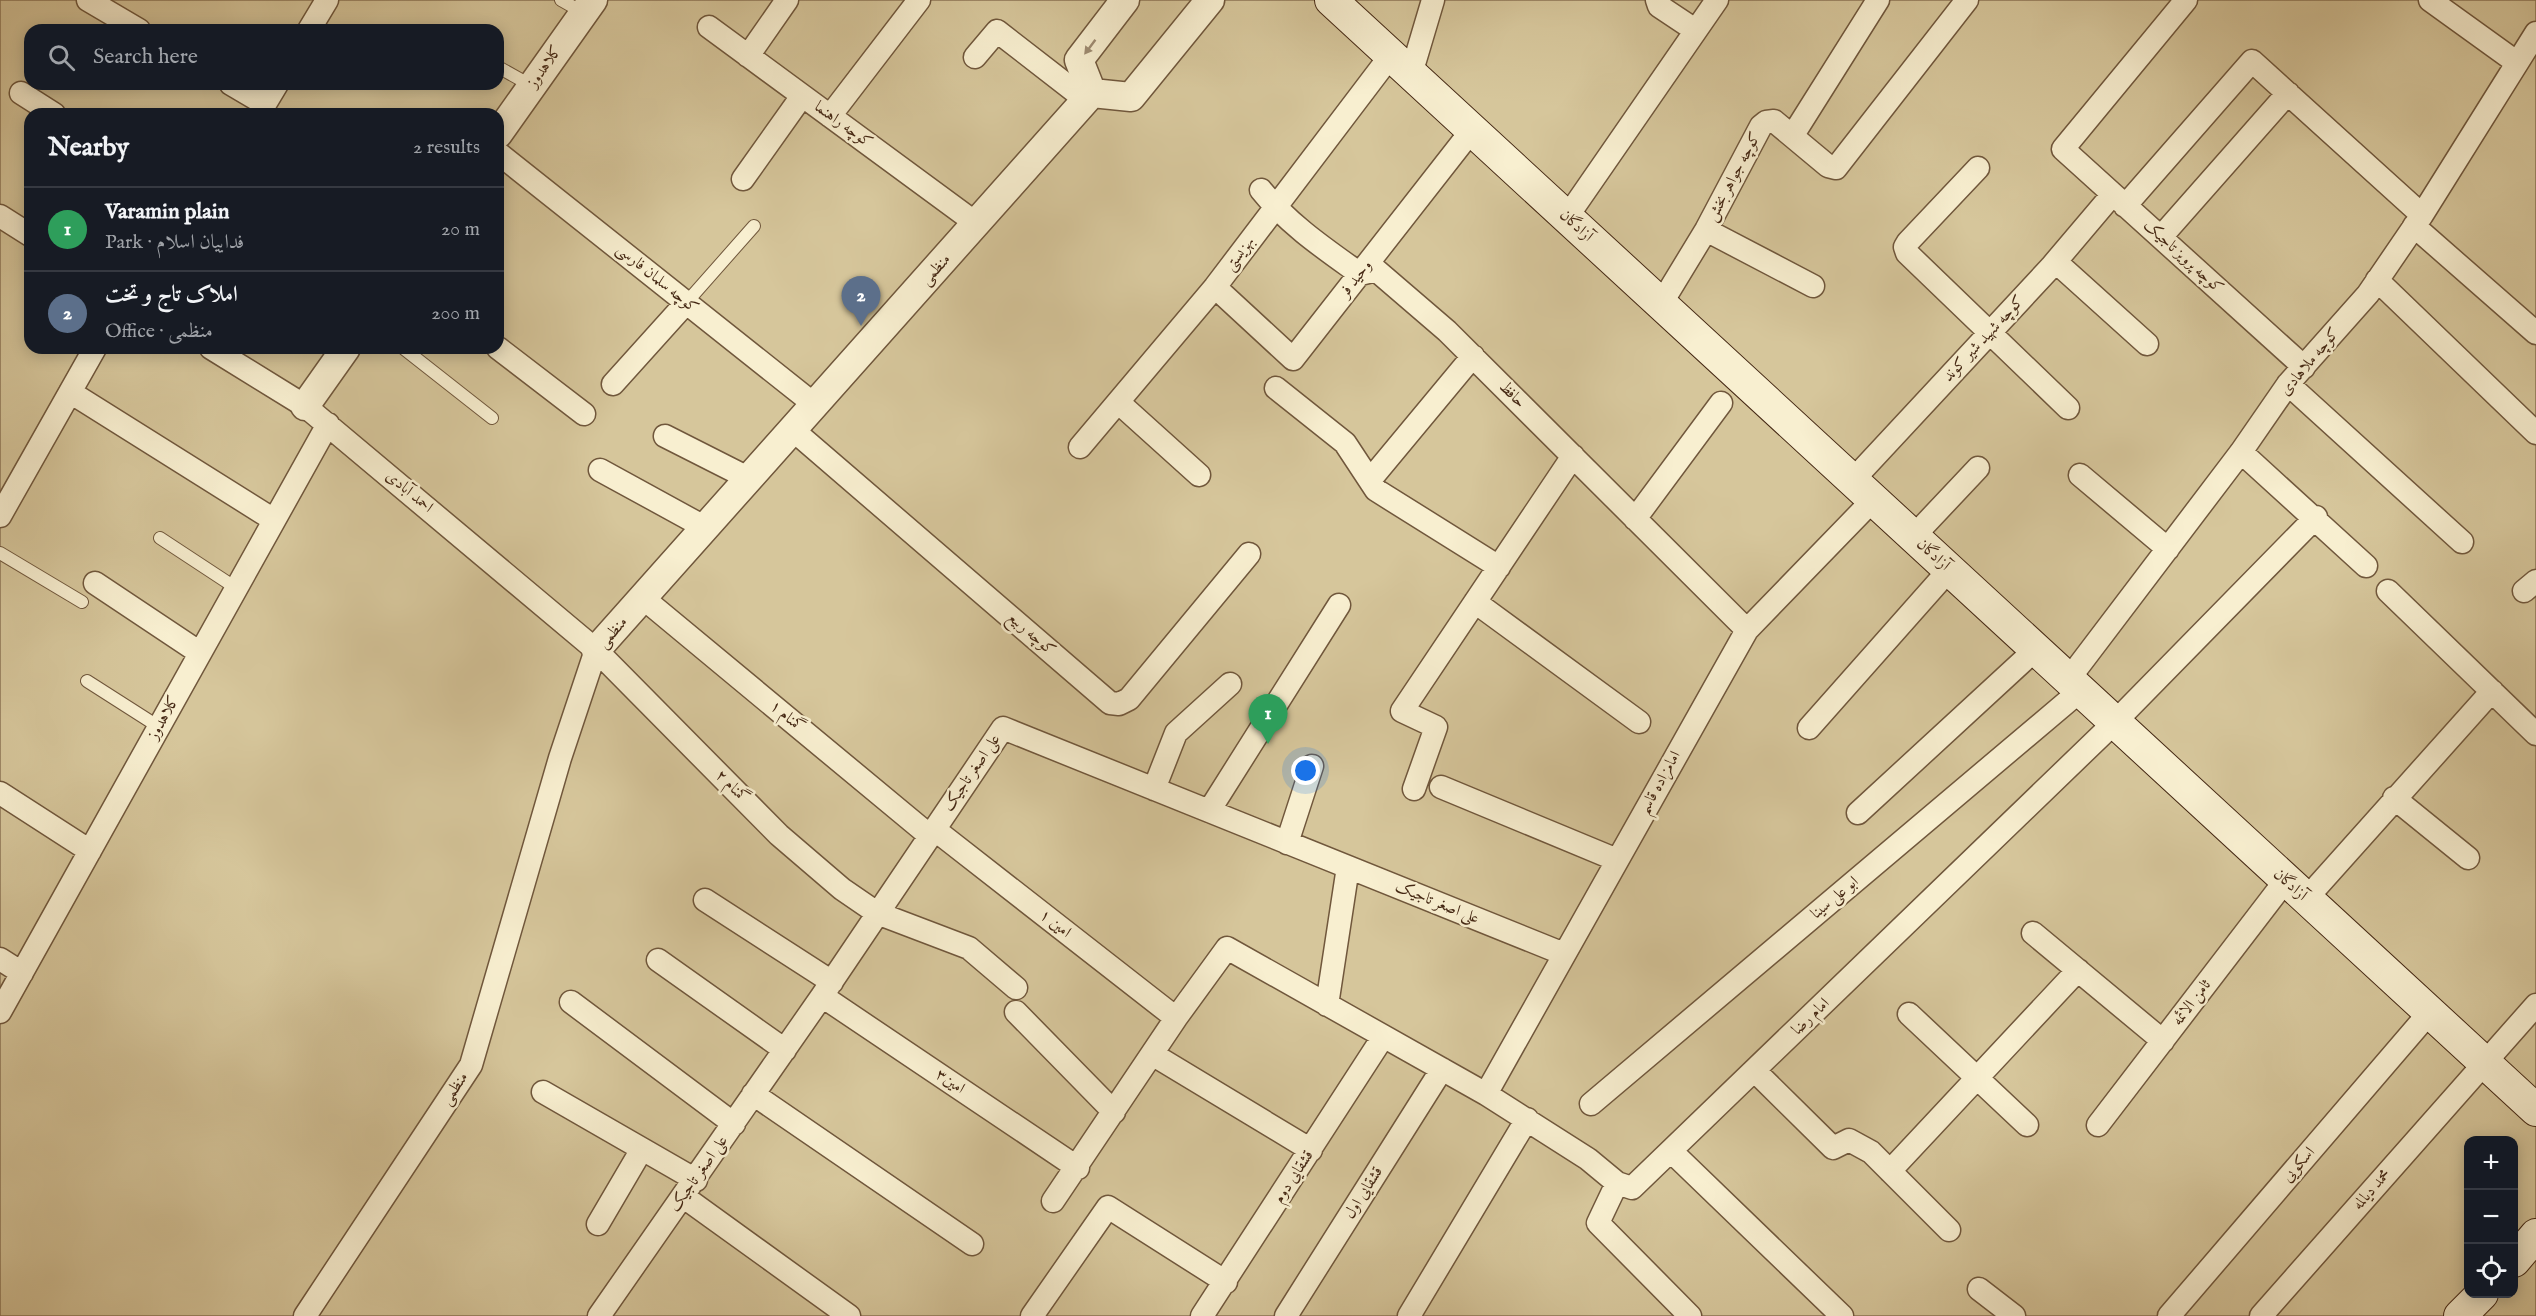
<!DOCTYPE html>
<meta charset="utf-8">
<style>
:root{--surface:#171b24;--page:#242831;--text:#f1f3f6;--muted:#9ea1a6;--line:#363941;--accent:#c59692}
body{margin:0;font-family:"IM FELL English",Amiri,serif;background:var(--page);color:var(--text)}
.controls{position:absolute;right:18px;bottom:18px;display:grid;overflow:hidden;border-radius:12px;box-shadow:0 3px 15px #0003}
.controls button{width:54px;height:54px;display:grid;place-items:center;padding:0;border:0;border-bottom:2px solid var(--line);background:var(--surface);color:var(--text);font:30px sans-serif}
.you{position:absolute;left:1306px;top:771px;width:21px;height:21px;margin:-15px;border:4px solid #fff;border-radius:50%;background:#1a73e8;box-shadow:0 0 0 9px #1a73e833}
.badge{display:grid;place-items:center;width:39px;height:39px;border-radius:50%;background:var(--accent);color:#fff;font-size:20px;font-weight:700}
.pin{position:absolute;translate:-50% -50px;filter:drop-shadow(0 2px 3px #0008)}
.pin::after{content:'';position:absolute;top:32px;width:21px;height:18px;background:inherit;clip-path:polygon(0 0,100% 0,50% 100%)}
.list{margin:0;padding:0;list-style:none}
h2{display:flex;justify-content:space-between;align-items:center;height:78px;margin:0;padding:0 24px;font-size:26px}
h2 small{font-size:20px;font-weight:400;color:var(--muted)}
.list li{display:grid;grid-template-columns:39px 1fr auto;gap:18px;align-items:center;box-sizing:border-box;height:84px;padding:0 24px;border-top:2px solid var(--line)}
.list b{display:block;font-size:22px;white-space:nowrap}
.list p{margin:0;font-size:20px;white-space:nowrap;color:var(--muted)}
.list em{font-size:20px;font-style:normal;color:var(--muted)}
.icon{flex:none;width:33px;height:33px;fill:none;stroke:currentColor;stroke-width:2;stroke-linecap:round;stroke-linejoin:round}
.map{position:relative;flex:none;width:2536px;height:1316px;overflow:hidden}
.search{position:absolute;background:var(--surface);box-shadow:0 3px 15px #0003;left:24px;top:24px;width:480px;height:66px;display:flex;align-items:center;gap:15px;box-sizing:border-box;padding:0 21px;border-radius:18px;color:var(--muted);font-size:22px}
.panel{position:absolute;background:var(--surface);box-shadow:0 3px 15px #0003;left:24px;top:108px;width:480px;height:246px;border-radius:18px}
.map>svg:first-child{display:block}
.green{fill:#d6c69b;stroke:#8d7657;stroke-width:1.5;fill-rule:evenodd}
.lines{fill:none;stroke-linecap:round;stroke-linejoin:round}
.service-casing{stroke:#70573c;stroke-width:14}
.minor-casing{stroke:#70573c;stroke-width:25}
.tertiary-casing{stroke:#70573c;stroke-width:31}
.secondary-casing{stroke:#442713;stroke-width:34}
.service{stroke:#f8efd0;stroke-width:12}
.minor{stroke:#f8efd0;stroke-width:22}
.tertiary{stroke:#f8efd0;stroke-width:28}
.secondary{stroke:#f8efd0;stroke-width:32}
.oneway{fill:#9e8b72}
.labels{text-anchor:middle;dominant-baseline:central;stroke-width:5;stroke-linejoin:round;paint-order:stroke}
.street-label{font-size:16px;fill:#442713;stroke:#f8efd0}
</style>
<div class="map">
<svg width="2536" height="1316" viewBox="0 0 2536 1316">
<rect width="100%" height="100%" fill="#f4e6b7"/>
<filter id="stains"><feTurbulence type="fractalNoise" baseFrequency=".00333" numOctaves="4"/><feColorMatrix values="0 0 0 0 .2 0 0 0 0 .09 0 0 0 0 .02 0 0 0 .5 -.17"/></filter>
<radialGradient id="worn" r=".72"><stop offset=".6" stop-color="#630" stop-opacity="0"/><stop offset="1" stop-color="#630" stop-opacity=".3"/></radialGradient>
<path class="green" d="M0,0h2536v1316h-2536zM30,30h468v54h-468zM30,114h468v234h-468zM2468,1140h46v154h-46z"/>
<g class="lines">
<defs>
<path id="service" d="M561,0l23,13
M498,67l34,19
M686,303l68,-77
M403,348l89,70
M160,538l76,50
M0,553l82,49
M87,681l72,46"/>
<path id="minor" d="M88,0l51,30
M1657,0l2,6 36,24
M2186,0l-123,149 241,218
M2430,0l86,62
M709,27l268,197
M309,30l18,-30
M748,56l39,-56
M975,57l22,-26 89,69
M1411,74l22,-74
M231,84l34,20
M21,93l33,21
M259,114l18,-30
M830,116l89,-116
M1793,135l85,-135
M498,153l317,252
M1978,168l-70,74 -3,5 2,6 161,155
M743,179l59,-83
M1261,190c27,34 64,59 99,84l16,-4 71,61 300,299
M2125,206l127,-145 170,154
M0,216l30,19
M1567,217l150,-217
M2414,226l122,107
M1706,230l107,56
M2161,237l127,-144
M2056,262l91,82
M2377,280l159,153
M1215,287l78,72 179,-229
M1661,304l45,-74 55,-104 5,-4 8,-1 54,45 8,2 131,-168
M211,348l94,58 291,244 183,185 63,54 35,24 92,35 47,40
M498,348l86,66
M613,384l73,-81
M2288,384l174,158
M1276,388l69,55 31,47 123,77
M70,392l204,128
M1118,402l81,73
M793,430l317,273 9,1 10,-5 120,-145
M665,436l85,43
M1080,447l135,-160 176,-232
M2241,452l125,114
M600,470l106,58
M2080,475l88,74
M1370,480l103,-124
M1852,481l199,-214 61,-72
M0,516l95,-168
M1635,519l86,-116
M1913,537l65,-69
M95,583l105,70
M2388,591l148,143
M2524,591l12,-10
M643,598l287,238
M1475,602l164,120
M2068,680l173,-228 47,-68 80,-90 54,-79 114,-182
M1809,728l140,-158
M1441,787l176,73
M1154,789l22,-56 54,-49
M1414,789l22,-62 -34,-16 171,-255
M0,793l90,58
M2394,798l74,60
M1209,811l130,-206
M1858,813l177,-163
M934,829l242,189
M1287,843l25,-77
M2306,899l186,-208
M705,900l127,82
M2033,933l130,108
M0,959l22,14
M658,960l127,90
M822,996l256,172
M571,1002l163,122
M1327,1005l21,-138
M0,1012l328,-588
M1016,1012l98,100
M1909,1014l118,111
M1152,1054l159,96
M1755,1071l78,77 16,-8 22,12 78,78
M543,1092l153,88
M753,1094l219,150
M1486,1094l261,-464 126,-130
M1591,1104l489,-413
M2098,1125l187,-244
M1672,1152l170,164
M1890,1171l188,-201
M1617,1183l-19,40 92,93
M684,1197l165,119
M1053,1201l123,-183 51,-70 259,146 102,65 29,24 15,5 482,-465 202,-206
M598,1224l44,-75
M1979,1289l35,27
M305,1316l166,-251 89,-307 36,-108
M599,1316l223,-320 181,-268 561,226
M1032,1316l76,-109 118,75
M1202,1316l181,-279
M1286,1316l156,-247
M1409,1316l118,-197
M2169,1316l260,-303
M2261,1316l275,-311"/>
<path id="tertiary" d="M1125,0l-46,60 13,33 39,4 79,-97
M498,134l95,-134
M305,406l41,-58
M596,650l496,-557"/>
<path id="secondary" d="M1331,0l1205,1110
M2514,1261l22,-26
M2460,1316l22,-22"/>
</defs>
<use href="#service" class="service-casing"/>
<use href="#minor" class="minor-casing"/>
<use href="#tertiary" class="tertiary-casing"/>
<use href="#secondary" class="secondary-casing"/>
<use href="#service" class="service"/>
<use href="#minor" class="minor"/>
<use href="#tertiary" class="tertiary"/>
<use href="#secondary" class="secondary"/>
</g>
<defs><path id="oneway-solid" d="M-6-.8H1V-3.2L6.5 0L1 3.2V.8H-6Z" transform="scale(1.5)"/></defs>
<use class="oneway" href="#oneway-solid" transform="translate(1090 47) rotate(127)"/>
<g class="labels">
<g class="street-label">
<text transform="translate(545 67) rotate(-55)">کلاهدوز</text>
<text transform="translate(843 125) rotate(36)">کوچه راهنما</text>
<text transform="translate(1734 177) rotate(-62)">کوچه جواهر بخش</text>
<text transform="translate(1576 226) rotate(43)">آزادگان</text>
<text transform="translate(1240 254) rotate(-53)">بهزیستی</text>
<text transform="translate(2183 257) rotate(42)">کوچه پرویز تاجیک</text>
<text transform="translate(936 270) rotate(-48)">منظمی</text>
<text transform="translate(657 279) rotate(39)">کوچه سلمان فارسی</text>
<text transform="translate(1356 279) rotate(-52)">وحید فر</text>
<text transform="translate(1984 339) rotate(-47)">کوچه شهید شیر کوند</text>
<text transform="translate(2310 362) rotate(-50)">کوچه ملاهادی</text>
<text transform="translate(1512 395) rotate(45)">حافظ</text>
<text transform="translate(409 492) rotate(40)">احمد آبادی</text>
<text transform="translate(1933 555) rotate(43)">آزادگان</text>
<text transform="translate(613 633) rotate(-49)">منظمی</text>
<text transform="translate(1031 634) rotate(41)">کوچه ربیع</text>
<text transform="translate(787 717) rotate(40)">گمنام ۱</text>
<text transform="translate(164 718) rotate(-61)">کلاهدوز</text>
<text transform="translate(972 773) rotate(-56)">علی اصغر تاجیک</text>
<text transform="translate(1660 783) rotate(-61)">امامزاده قاسم</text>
<text transform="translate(732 787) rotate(45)">گمنام ۲</text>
<text transform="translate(2290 885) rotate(42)">آزادگان</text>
<text transform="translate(1835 898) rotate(-40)">ابو علی سینا</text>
<text transform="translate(1437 903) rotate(22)">علی اصغر تاجیک</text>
<text transform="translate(1055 924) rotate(38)">امین ۱</text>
<text transform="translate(2192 1003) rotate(-53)">ثامن الائمه</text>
<text transform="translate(1811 1017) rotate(-44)">امام رضا</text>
<text transform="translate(950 1082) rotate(34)">امین۳</text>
<text transform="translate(455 1089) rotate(-57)">منظمی</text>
<text transform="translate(2299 1165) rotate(-49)">اسکویی</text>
<text transform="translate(699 1174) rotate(-55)">علی اصغر تاجیک</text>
<text transform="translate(1294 1177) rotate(-57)">قشقایی دوم</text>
<text transform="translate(2372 1190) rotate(-49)">محمد دیالمه</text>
<text transform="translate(1364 1193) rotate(-58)">قشقایی اول</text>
</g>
</g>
<rect width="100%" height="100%" filter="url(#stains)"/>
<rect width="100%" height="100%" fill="url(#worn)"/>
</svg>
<div class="controls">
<button>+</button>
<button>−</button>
<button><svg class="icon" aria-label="locate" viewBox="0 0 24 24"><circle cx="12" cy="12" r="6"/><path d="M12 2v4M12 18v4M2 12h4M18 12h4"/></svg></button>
</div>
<div class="you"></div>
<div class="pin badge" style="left:1268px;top:744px;background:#2e9e5b">1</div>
<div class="pin badge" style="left:861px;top:326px;background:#5c6f8a">2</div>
<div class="search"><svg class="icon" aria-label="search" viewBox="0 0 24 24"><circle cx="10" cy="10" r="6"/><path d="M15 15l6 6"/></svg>Search here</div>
<section class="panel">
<h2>Nearby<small>2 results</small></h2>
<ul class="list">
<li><span class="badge" style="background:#2e9e5b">1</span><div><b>Varamin plain</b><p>Park · فداییان اسلام</p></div><em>20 m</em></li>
<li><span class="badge" style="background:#5c6f8a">2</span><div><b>املاک تاج و تخت</b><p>Office · منظمی</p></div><em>200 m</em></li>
</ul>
</section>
</div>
